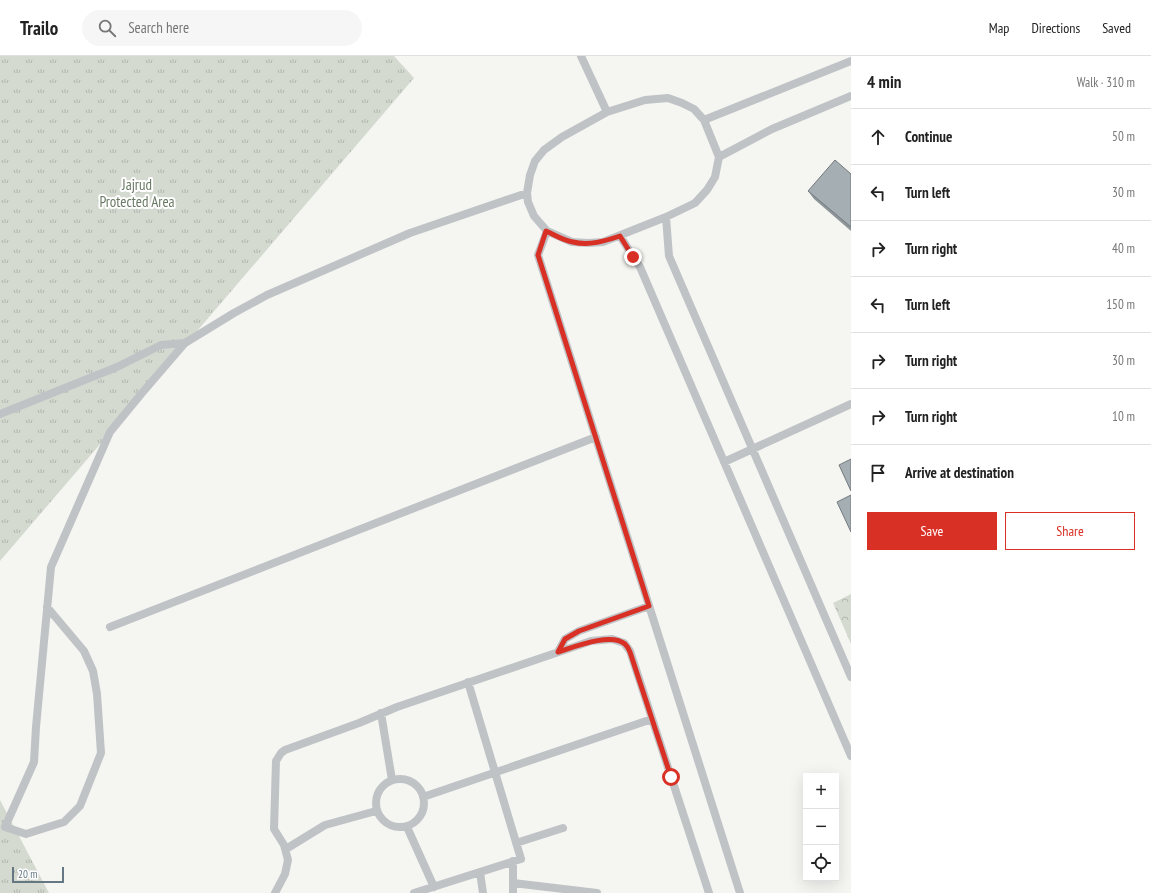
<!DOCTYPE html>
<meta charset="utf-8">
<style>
:root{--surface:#fff;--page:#f6f6f6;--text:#222;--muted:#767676;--line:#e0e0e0;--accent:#d93025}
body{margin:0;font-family:"PT Sans Narrow",sans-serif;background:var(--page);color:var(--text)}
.controls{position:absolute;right:12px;bottom:12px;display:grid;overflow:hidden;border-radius:0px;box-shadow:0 4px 16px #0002}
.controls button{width:36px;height:36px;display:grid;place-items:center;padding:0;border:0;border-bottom:1px solid var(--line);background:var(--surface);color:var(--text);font:20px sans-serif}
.scale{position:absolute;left:12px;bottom:10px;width:52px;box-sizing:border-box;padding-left:4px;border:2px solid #657782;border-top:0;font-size:11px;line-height:14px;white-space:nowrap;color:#657782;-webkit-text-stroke:3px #fff;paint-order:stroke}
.stop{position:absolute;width:12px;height:12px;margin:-9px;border:3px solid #d93025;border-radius:50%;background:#fff}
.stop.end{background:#d93025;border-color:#fff;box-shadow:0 1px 4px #0008}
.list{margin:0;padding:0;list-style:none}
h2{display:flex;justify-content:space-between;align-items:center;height:52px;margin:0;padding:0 16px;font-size:17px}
h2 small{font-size:13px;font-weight:400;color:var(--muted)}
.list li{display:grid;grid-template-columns:26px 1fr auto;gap:12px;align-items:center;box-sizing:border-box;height:56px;padding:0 16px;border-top:1px solid var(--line)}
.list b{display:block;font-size:15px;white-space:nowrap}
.list em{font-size:13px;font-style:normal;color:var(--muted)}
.actions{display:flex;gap:8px;padding:12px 16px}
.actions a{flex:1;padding:9px 0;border:1px solid var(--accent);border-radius:0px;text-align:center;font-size:14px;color:var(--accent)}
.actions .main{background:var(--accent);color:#fff}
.icon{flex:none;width:22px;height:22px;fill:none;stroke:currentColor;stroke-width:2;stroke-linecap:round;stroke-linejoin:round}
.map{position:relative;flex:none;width:851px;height:837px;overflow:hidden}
header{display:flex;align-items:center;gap:24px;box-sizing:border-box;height:56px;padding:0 20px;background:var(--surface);border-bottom:1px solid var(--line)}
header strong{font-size:19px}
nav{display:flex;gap:22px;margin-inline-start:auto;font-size:14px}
.search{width:280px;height:36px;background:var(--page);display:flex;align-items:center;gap:10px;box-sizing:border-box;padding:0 14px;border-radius:22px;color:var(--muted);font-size:15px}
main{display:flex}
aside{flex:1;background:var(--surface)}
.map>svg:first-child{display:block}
.grass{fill:url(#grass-tufts)}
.forest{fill:url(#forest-crowns)}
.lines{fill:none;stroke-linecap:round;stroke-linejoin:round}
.service{stroke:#bfc3c6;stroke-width:8}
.wall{fill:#8e969a}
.building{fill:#a5aeb3;stroke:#747a7d}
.route{stroke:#d93025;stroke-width:5}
.labels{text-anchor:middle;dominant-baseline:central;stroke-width:4;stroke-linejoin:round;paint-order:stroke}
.park-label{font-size:15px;fill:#697a64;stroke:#fff}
</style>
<header>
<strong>Trailo</strong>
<div class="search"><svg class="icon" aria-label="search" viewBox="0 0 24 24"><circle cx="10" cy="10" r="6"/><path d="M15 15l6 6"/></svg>Search here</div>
<nav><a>Map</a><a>Directions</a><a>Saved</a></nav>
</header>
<main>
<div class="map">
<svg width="851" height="837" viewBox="0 0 851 837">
<defs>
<pattern id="grass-tufts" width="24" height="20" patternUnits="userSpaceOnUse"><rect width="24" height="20" fill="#d5dad1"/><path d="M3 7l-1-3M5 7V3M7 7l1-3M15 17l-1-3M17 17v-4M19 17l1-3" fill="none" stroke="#b0b6af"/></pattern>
<pattern id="forest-crowns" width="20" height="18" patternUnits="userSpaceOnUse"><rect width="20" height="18" fill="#d5dad1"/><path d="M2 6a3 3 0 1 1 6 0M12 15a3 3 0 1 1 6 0" fill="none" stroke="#b0b6af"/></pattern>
</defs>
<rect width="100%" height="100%" fill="#f5f5f2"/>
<path class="grass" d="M0,0h394l20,22 -414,483z
M0,744l49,93h-49z"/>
<path class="forest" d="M851,538v50l-18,-41z"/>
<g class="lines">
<path class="service" d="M581,0l26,56
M668,42l14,5 12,6 10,11 15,37 -4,20 -8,13 -12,13 -29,14 -63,25 -15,1 -16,-1 -25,-11 -13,-15 -6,-14 -1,-9 3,-18 5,-14 9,-11 18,-13 45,-25 38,-12z
M704,64l147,-59
M719,101l53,-28 79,-33
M666,161l3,39 182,421
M547,175l-9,24 202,638
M620,180l20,31 211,489
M0,358l117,-47 44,-22 24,-2
M724,406l127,-58
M47,551l37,44 9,20 4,23 4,59 -21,53 -16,16 -38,12 -21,-7 29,-65 2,-35 15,-160 59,-135 32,-39 43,-50 49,-30 33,-18 143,-62 117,-40
M110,571l486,-190
M558,596l7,-13 14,-8 70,-25
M381,657l11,67
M376 747a24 24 0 1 1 48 0a24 24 0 1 1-48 0Z
M423,741l229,-78
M407,771l27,60
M516,787l47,-15
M286,793l39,-24 51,-14
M480,816l3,21
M513,827l84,10
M275,837l10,-19 3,-14 -4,-15 -10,-16 2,-68 5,-8 4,-3 74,-27 38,-16 194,-66 21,-2 12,4 6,8 79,242
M414,837l107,-34 -53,-177
M513,837v-32"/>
</g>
<path class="wall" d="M851,118v57l-37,-32 -6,-8z"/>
<path class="building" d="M835,104l16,14v53l-43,-36z
M851,403v32l-12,-26z
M851,439v37l-14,-30z"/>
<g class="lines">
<path class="route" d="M633,201l-13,-21c-15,5 -31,10 -47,6 -9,-1 -18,-7 -27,-11l-8,24 111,351 -70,25 -14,8 -7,13c16,-5 53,-20 67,-8 2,2 4,5 5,8l41,125"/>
</g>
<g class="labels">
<g class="park-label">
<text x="137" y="128">Jajrud<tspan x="137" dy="17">Protected Area</tspan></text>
</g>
</g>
</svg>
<div class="controls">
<button>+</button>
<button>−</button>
<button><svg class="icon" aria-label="locate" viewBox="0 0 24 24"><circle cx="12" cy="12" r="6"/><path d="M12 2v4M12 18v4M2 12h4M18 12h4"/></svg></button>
</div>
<div class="scale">20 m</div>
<div class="stop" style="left:671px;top:721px"></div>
<div class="stop end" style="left:633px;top:201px"></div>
</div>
<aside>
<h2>4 min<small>Walk · 310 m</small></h2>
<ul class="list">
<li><svg class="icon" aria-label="ahead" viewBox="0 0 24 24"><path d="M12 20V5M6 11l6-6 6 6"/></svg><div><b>Continue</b></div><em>50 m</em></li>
<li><svg class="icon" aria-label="left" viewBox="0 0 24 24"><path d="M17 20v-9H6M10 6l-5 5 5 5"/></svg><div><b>Turn left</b></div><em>30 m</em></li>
<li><svg class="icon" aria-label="right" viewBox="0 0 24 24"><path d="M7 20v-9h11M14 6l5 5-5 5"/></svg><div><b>Turn right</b></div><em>40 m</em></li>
<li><svg class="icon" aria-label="left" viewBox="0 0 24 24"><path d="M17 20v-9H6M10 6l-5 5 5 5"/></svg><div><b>Turn left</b></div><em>150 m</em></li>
<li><svg class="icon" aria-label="right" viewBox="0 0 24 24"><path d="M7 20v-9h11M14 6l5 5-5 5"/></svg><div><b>Turn right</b></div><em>30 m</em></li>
<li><svg class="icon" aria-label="right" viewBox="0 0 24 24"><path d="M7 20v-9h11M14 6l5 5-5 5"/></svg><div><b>Turn right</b></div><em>10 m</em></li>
<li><svg class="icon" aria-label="arrive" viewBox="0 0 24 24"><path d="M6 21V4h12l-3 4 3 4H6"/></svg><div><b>Arrive at destination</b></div></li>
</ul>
<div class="actions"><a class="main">Save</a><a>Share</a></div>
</aside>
</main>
